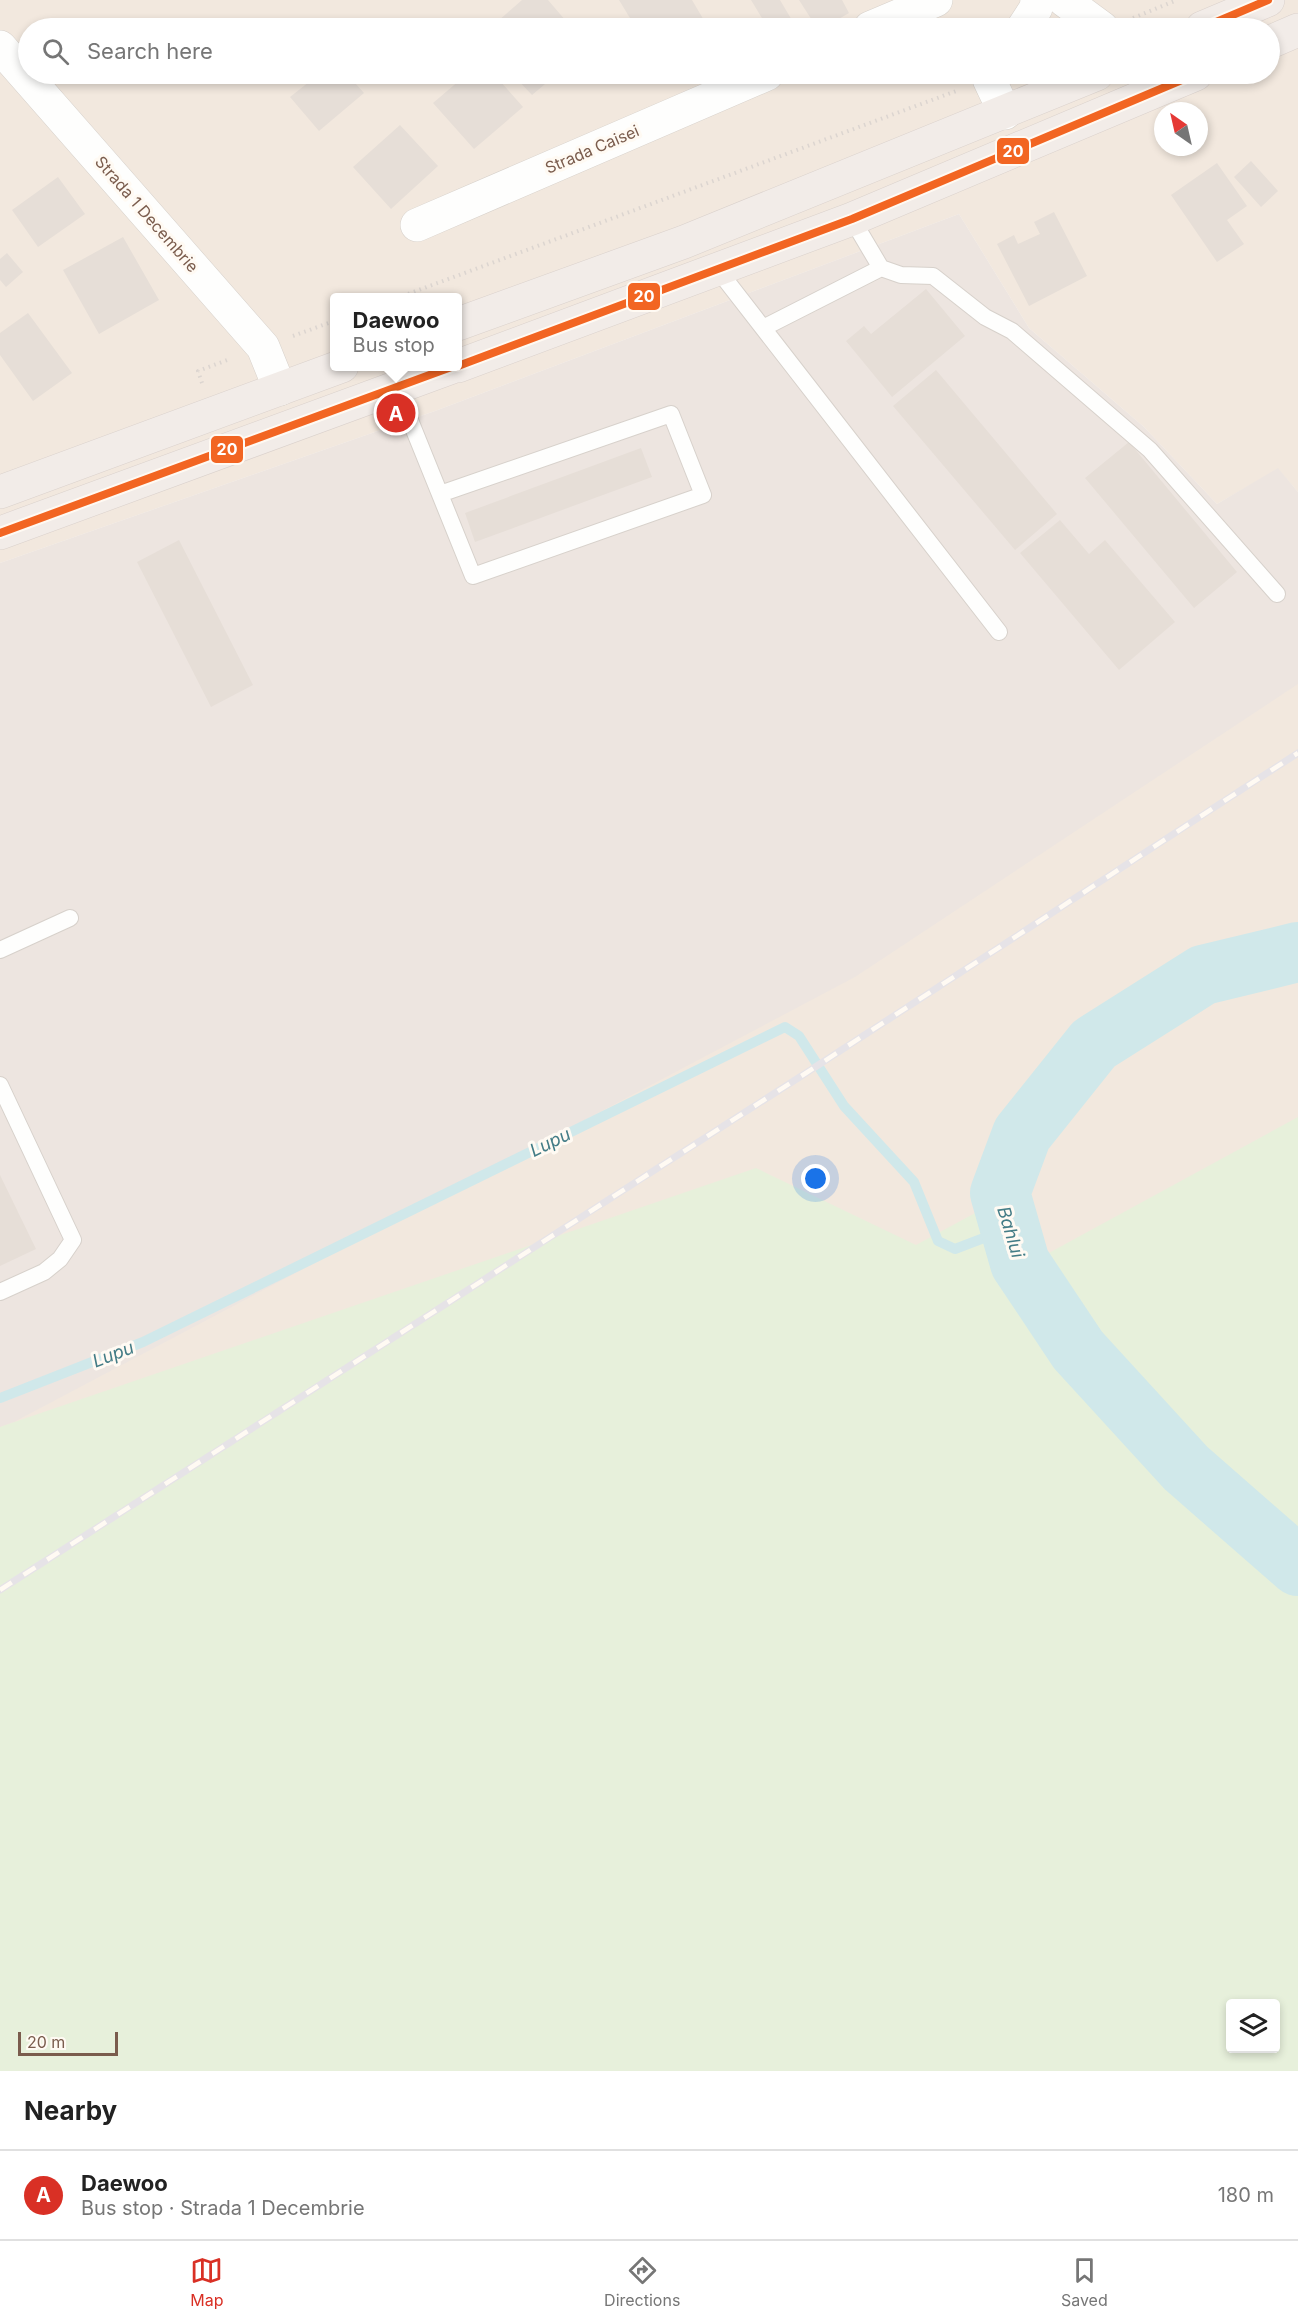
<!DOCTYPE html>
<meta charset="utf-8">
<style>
:root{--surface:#fff;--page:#f6f6f6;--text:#222;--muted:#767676;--line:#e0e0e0;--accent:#d93025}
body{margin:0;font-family:Inter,sans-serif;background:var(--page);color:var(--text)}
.controls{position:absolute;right:18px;bottom:18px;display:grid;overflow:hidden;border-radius:6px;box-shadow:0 3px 9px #0003}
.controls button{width:54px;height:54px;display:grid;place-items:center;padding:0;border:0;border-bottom:2px solid var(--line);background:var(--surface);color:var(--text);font:30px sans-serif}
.compass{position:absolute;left:1154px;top:102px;width:54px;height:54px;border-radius:50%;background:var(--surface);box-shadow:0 3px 9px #0003;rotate:326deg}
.scale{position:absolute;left:18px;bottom:15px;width:100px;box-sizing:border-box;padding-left:6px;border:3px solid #7a5c4d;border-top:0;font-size:16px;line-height:21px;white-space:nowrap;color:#7a5c4d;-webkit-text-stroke:4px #fffaf3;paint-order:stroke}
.you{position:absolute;left:816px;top:1179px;width:21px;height:21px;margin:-15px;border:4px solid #fff;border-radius:50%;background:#1a73e8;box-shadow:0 0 0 9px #1a73e833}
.badge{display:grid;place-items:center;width:39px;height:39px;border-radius:50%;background:var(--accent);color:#fff;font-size:20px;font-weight:700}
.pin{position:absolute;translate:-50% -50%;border:3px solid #fff;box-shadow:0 2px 6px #0006}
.popup{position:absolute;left:330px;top:293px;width:132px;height:78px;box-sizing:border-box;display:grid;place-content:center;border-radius:6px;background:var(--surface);filter:drop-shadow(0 2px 4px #0005);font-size:20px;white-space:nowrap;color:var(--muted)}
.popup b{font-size:22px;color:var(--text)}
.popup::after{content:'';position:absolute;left:50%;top:100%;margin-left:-12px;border:12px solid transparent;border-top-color:var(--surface)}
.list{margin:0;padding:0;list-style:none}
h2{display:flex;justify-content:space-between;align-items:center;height:78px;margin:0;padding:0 24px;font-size:26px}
h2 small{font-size:20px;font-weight:400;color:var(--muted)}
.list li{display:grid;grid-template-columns:39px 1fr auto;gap:18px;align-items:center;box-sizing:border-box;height:90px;padding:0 24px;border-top:2px solid var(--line)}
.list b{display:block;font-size:22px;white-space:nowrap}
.list p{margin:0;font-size:20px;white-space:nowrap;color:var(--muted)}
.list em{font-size:20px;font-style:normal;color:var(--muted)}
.icon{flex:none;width:33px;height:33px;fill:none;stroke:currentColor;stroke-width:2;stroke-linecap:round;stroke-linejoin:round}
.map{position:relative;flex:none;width:1298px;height:2071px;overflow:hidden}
.search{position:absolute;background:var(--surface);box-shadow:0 3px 9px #0003;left:18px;right:18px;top:18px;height:66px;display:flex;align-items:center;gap:15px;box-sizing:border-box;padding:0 21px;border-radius:33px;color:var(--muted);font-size:22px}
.sheet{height:168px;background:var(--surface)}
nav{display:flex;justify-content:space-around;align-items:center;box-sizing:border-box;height:84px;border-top:2px solid var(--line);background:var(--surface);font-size:16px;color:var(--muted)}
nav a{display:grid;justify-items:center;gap:3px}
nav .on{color:var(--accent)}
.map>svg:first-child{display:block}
.residential{fill:#f2e8de;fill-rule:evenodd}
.industrial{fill:#ede5e0}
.green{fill:#e7f0db;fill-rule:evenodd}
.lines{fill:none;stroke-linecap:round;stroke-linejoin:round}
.stream{stroke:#d0e8ea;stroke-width:10}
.river{stroke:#d0e8ea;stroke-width:60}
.building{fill:#e6ded7}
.service-casing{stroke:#d7d1cb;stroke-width:18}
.minor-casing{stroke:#d7d1cb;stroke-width:34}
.trunk-casing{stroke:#dad1cc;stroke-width:34}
.path{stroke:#dcd5d0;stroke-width:4;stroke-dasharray:1.5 4.5;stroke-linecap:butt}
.service{stroke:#fefefd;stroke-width:16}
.minor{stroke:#fefefd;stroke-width:33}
.trunk{stroke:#f2ece8;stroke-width:33}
.rail-casing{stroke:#e6e3e7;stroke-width:7}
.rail{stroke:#fffaf3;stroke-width:4.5;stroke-dasharray:14;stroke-linecap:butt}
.bus-1-casing{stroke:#fffaf3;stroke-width:12}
.bus-1{stroke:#f26522;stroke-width:8}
.labels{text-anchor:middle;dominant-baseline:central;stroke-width:6;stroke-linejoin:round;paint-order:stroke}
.street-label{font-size:16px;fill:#7a5c4d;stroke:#fffaf3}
.water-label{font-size:18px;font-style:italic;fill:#437c86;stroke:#fffaf3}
.line-badge{stroke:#fffaf3;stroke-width:2}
.badge-label{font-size:16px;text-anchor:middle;font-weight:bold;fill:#fff}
</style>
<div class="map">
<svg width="1298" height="2071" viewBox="0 0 1298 2071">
<rect width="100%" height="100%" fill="#f9f5f0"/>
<path class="residential" d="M0,0h1298v492l-20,-23 -61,35 -73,-77 -115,-99 -70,-114 -524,197 -435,152zM28,28h1242v46h-1242zM1163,111h36v36h-36zM334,298h124v68h-124z
M1298,651v1420h-1298v-731zM1230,2004h46v44h-46z"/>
<path class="industrial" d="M959,214l70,114 115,99 73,77 61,-36 20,24v192l-443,293 -841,445 -14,5v-864l435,-152z"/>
<path class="green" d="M1298,1117v954h-1298v-644l756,-259 160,77 98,-53 33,62zM1230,2004h46v44h-46z"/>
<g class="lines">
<path class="stream" d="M0,1398l143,-56 642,-315 14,9 45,70 70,76 24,59 17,8 55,-21"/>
<path class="river" d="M1298,952l-95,23 -109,69 -72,90 -22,59 20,70 58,87 108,118 112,98"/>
</g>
<path class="building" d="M522,0h26l18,21 -9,7h-67z
M619,0h73l13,22 -11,6h-58z
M751,0h29l16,27 -4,1h-24z
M799,0h43l7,13 -26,15h-6z
M319,74h28l17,19 -45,38 -29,-34z
M467,74h27l29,33 -49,42 -41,-46z
M512,74h45l-25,21z
M400,125l38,41 -47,43 -38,-42z
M1251,161l27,30 -17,16 -27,-30z
M1217,163l30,43 -20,14 17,24 -27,18 -46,-67z
M58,177l27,37 -47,33 -26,-37z
M1054,212l33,64 -58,30 -32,-62 17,-9 4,9 22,-10 -6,-12z
M123,237l36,63 -60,34 -36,-64z
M7,253l16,19 -17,15 -6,-7v-21z
M926,289l39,47 -73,61 -46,-56 18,-15 7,8z
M28,313l44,60 -39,28 -33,-46v-22z
M936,370l121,144 -42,36 -122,-144z
M1129,442l108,130 -43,36 -109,-130z
M641,448l11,29 -177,65 -10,-29z
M1060,520l29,34 16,-14 70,82 -56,48 -99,-117z
M179,540l74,145 -42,22 -74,-145z
M0,1175l36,74 -36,17z"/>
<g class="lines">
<defs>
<path id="service" d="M852,219l29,49 20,7 32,1 52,41 27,14 138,119 127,144
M718,270l281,362
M763,328l118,-60
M397,388l76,188 230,-81 -32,-81 -231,80
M0,950l70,-32
M0,1085l73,155 -13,19 -16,13 -44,20"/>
<path id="minor" d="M1064,0l38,28
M870,28l66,-28
M1023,28l13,-20 1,-8
M0,47l263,300 17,42
M993,74l-4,5 16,34
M417,225l350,-151"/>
<path id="trunk" d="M1202,28l66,-28
M1270,42l28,-12
M458,324l226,-82 413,-168
M458,366l394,-147 344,-145
M0,492l342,-126
M0,533l455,-167"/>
</defs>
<use href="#service" class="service-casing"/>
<use href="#minor" class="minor-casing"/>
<use href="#trunk" class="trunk-casing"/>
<path class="path" d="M1133,18l44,-18
M397,298l562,-208
M293,336l41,-15
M202,383l-4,-12 32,-12"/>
<use href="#service" class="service"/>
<use href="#minor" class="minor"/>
<use href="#trunk" class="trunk"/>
<defs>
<path id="rail" d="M0,1590l806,-517 492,-320"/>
</defs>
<use href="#rail" class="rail-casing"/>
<use href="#rail" class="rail"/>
<defs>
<path id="bus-1" d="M1202,28l66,-28
M458,366l394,-147 344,-145
M0,533l454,-167"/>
</defs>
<use href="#bus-1" class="bus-1-casing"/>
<use href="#bus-1" class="bus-1"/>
</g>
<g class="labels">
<g class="street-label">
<text transform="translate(592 149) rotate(-23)">Strada Caisei</text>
<text transform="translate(147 214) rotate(49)">Strada 1 Decembrie</text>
</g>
<g class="water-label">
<text transform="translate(550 1142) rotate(-26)">Lupu</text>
<text transform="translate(1011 1232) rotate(73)">Bahlui</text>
<text transform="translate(113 1354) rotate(-21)">Lupu</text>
</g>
</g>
<g class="line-badge">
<rect x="996" y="137" width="34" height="28" rx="6" fill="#f26522"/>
<rect x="627" y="282" width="34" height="29" rx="6" fill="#f26522"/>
<rect x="210" y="435" width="34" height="29" rx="6" fill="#f26522"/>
</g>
<g class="badge-label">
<text x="1013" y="157">20</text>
<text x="644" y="302">20</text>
<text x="227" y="455">20</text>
</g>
</svg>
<div class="controls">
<button><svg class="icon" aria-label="layers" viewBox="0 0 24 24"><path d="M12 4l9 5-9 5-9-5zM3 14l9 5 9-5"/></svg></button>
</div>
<svg class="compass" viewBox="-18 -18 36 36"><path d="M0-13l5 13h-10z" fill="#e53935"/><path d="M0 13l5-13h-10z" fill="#767676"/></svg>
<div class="scale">20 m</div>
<div class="you"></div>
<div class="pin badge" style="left:396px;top:413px">A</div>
<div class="popup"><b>Daewoo</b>Bus stop</div>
<div class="search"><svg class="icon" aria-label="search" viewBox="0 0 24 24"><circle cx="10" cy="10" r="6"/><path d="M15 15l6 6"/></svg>Search here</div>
</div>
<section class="sheet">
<h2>Nearby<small></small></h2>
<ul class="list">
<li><span class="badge">A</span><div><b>Daewoo</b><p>Bus stop · Strada 1 Decembrie</p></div><em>180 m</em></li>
</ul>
</section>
<nav>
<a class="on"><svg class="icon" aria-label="map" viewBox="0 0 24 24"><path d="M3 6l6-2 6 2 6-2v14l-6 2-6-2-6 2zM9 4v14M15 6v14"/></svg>Map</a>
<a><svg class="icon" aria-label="directions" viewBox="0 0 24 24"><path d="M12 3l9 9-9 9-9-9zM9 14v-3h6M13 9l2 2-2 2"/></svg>Directions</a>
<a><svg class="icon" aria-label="saved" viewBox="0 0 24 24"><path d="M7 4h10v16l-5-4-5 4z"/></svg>Saved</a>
</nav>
